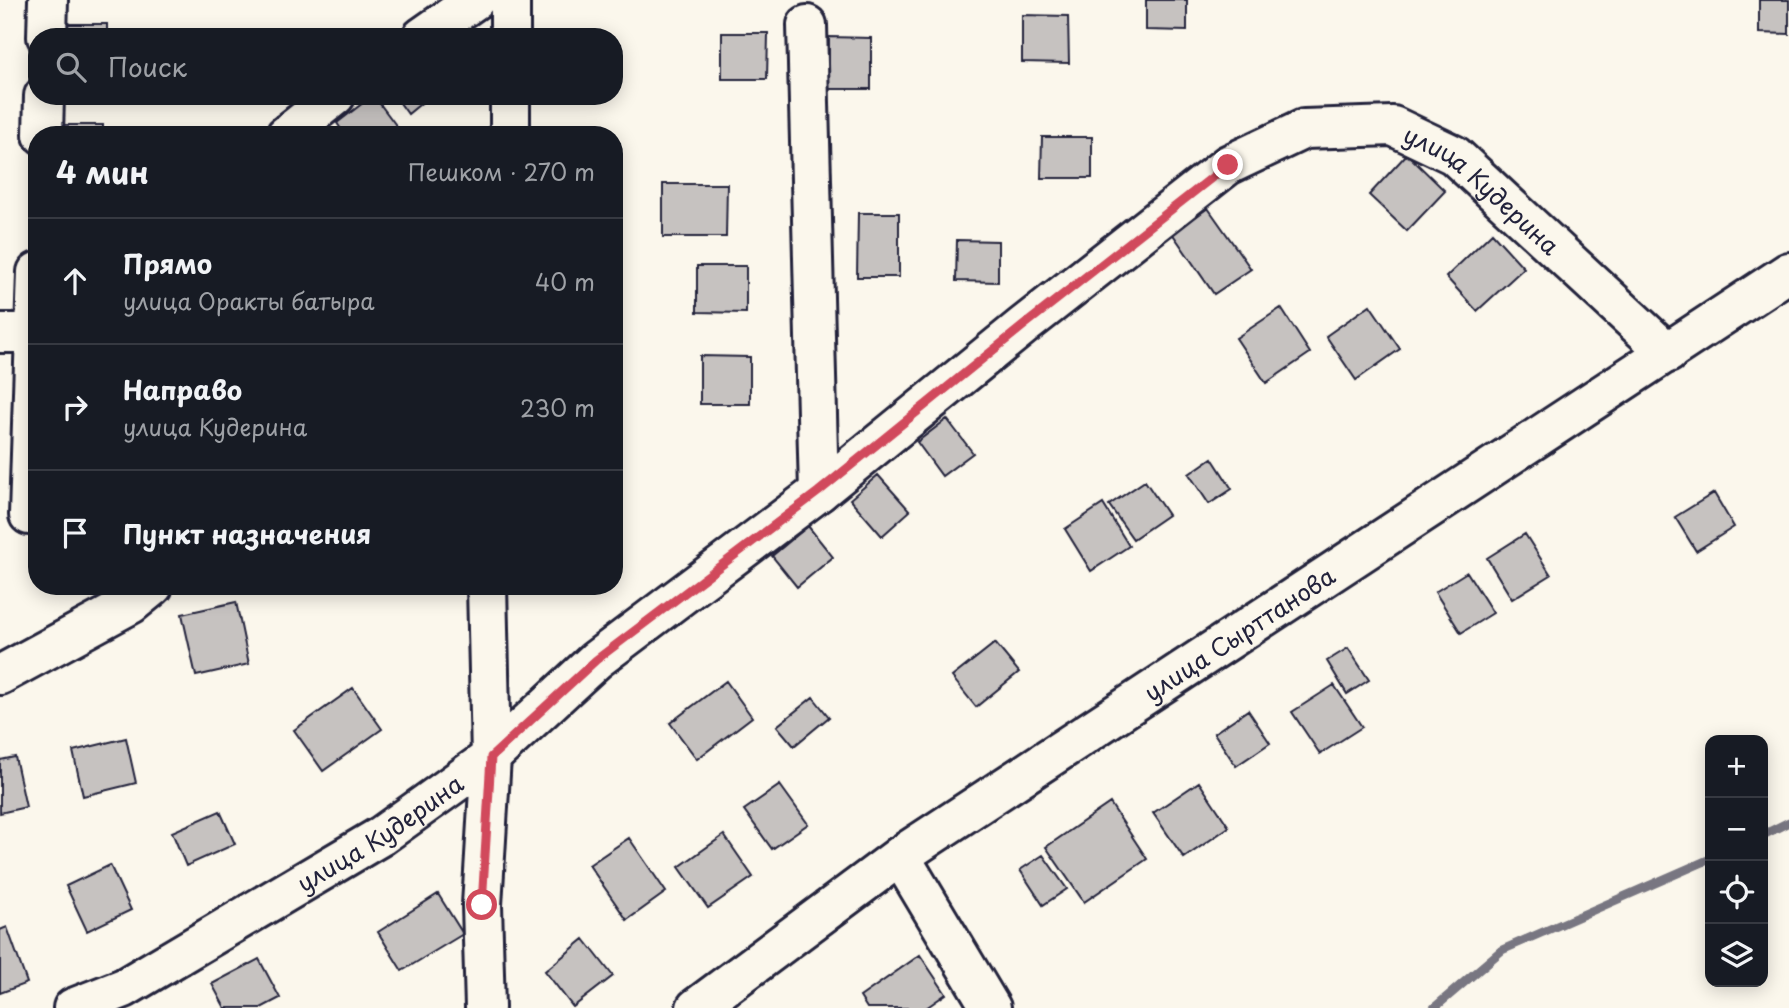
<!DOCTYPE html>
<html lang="ru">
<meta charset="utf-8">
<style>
:root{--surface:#171b24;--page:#20242c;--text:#f1f3f6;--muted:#9ea1a6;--line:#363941}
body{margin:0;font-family:"Playpen Sans",sans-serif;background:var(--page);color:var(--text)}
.controls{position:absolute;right:21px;bottom:21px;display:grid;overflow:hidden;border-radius:14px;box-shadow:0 4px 18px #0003}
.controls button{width:63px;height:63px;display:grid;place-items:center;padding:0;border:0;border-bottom:2px solid var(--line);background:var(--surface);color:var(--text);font:35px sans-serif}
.stop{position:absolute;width:21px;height:21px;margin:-16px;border:5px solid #d1495b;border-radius:50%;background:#fff}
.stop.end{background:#d1495b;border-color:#fff;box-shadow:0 2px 7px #0008}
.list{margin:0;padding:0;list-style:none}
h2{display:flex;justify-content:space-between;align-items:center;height:91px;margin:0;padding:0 28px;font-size:30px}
h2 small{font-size:23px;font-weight:400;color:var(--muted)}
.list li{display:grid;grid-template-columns:46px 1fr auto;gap:21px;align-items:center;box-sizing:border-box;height:126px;padding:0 28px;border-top:2px solid var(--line)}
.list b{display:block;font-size:26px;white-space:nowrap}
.list p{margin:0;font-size:23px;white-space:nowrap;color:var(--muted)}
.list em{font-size:23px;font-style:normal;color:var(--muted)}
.icon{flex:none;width:38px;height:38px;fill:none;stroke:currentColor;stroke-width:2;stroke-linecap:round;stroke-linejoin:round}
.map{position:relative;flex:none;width:1789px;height:1008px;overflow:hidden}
.search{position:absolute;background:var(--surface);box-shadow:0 4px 18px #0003;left:28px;top:28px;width:595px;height:77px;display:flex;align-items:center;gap:18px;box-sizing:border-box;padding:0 24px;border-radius:28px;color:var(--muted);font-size:26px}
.panel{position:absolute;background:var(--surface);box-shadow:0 4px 18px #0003;left:28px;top:126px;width:595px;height:469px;border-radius:28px}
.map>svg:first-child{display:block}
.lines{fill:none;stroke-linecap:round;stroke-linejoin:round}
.stream{stroke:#787681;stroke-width:9}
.building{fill:#c6c2c0;stroke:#22223b;stroke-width:2}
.minor-casing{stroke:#22223b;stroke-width:44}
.minor{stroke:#fbf7ec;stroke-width:38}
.route{stroke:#d1495b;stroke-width:9}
.labels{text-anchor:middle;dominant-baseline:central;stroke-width:5;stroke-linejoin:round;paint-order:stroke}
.street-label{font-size:24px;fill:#22223b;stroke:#fbf7ec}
</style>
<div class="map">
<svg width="1789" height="1008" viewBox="0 0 1789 1008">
<rect width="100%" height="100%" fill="#fbf7ec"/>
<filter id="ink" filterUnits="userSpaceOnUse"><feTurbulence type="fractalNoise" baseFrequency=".0143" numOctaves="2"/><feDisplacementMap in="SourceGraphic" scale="14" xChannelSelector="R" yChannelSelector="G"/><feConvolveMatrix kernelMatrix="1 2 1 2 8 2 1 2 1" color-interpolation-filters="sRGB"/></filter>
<g filter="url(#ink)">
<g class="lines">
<path class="stream" d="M1763,835l26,-13
M1434,1008l68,-58 208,-91"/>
</g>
<path class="building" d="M1146,0h41v31l-41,-1z
M1759,0h30v34l-30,-1z
M1022,15l46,1 1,47 -47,-1z
M58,24h49v13h-49z
M722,33h46l-1,46h-45z
M829,37l42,1v51h-42z
M372,96h2l24,32 -9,7h-44l-8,-12z
M395,96h35l-22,18z
M59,125h44v10h-44z
M1042,137h50v41h-51z
M1407,154l38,37 -38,40 -38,-36z
M663,184h64l-1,53h-63z
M1208,208l43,61 -37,25 -42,-61z
M858,213h41v64h-42z
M1492,233l32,35 -47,43 -31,-34z
M957,240l41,1v41l-42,-1z
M697,266h49v47l-49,-1z
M1370,305l30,44 -44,31 -30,-44z
M1281,308l29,45 -44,30 -30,-45z
M700,356l50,1v47h-50z
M947,419l26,34 -31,23 -25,-34z
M1212,458l20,31 -23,15 -20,-30z
M878,475l32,36 -28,25 -32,-37z
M1145,481l23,34 -35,24 -24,-34z
M1714,493l20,34 -38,24 -21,-34z
M1103,504l26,42 -38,25 -26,-42z
M808,526l25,31 -36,30 -25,-31z
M1525,534l26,41 -39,24 -25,-41z
M1467,572l26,41 -32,20 -26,-41z
M236,602l13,62 -53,12 -14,-62z
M995,643l24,29 -43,35 -24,-30z
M1348,648l21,32 -22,14 -20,-33z
M726,681l26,36 -55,42 -27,-36z
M1334,685l28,42 -42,27 -28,-42z
M353,688l29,41 -59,42 -29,-41z
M813,697l16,20 -35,29 -17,-20z
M1248,710l22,33 -34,23 -22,-33z
M126,738l10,45 -53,13 -10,-45z
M15,757l11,50 -26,6v-53z
M1199,782l30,45 -45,31 -31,-45z
M780,785l28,39 -36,25 -28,-39z
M1110,803l37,56 -63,43 -38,-55z
M220,811l15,33 -49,22 -14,-34z
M724,835l29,42 -45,31 -29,-41z
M629,838l37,54 -39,28 -38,-55z
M1043,855l24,34 -24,16 -23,-35z
M110,865l21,45 -44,21 -21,-45z
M438,894l25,40 -61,37 -24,-39z
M7,927l20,56 -27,10v-63z
M584,939l29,37 -40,31 -28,-36z
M920,955l26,39 -20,14h-59l-7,-11z
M259,959l21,39 -19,10h-36l-13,-24z"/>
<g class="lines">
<defs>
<g id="minor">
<path d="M807,25l12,467"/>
<path d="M47,37l1,-37"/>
<path d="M422,37l53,-37"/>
<path d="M510,37v-37"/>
<path d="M43,135l1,-39"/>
<path d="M286,135l49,-39"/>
<path d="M510,135v-39"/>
<path d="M0,333h34l3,-2"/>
<path d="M29,515l8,-243"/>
<path d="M0,675l131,-71 22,-18"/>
<path d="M900,856l91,152"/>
<path id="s1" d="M73,1008l51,-20 257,-152 110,-79 105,-97 223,-168 204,-166 205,-161 76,-36 89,-3 61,29 214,198"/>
<path d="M485,1008l-3,-103 9,-148 -4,-171"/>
<path id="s2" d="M696,1008l204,-152 889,-584"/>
</g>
</defs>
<use href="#minor" class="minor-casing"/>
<use href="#minor" class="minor"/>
</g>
</g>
<g class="lines" filter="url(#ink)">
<path class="route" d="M482,905l9,-148 105,-97 222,-168 205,-166 205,-161"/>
</g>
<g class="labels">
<g class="street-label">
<text stroke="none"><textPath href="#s1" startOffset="1718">улица Кудерина</textPath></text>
<text stroke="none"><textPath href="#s2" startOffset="660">улица Сырттанова</textPath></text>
<text stroke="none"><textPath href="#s1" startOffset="354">улица Кудерина</textPath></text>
</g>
</g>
</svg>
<div class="controls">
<button>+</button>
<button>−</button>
<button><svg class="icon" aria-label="locate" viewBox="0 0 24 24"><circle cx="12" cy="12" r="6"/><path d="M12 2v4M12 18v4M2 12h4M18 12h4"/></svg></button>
<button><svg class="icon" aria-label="layers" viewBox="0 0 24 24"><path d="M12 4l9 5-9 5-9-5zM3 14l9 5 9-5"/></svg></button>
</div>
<div class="stop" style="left:482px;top:905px"></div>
<div class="stop end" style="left:1228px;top:165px"></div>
<div class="search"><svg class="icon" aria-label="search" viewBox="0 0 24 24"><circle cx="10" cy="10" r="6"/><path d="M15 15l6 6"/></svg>Поиск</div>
<section class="panel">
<h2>4 мин<small>Пешком · 270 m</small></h2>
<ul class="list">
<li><svg class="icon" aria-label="ahead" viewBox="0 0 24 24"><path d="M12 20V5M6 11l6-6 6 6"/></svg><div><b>Прямо</b><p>улица Оракты батыра</p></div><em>40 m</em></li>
<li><svg class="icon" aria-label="right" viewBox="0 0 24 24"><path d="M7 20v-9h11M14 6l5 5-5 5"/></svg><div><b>Направо</b><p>улица Кудерина</p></div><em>230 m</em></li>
<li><svg class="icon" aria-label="arrive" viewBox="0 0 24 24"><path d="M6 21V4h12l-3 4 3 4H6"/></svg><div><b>Пункт назначения</b></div></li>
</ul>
</section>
</div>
